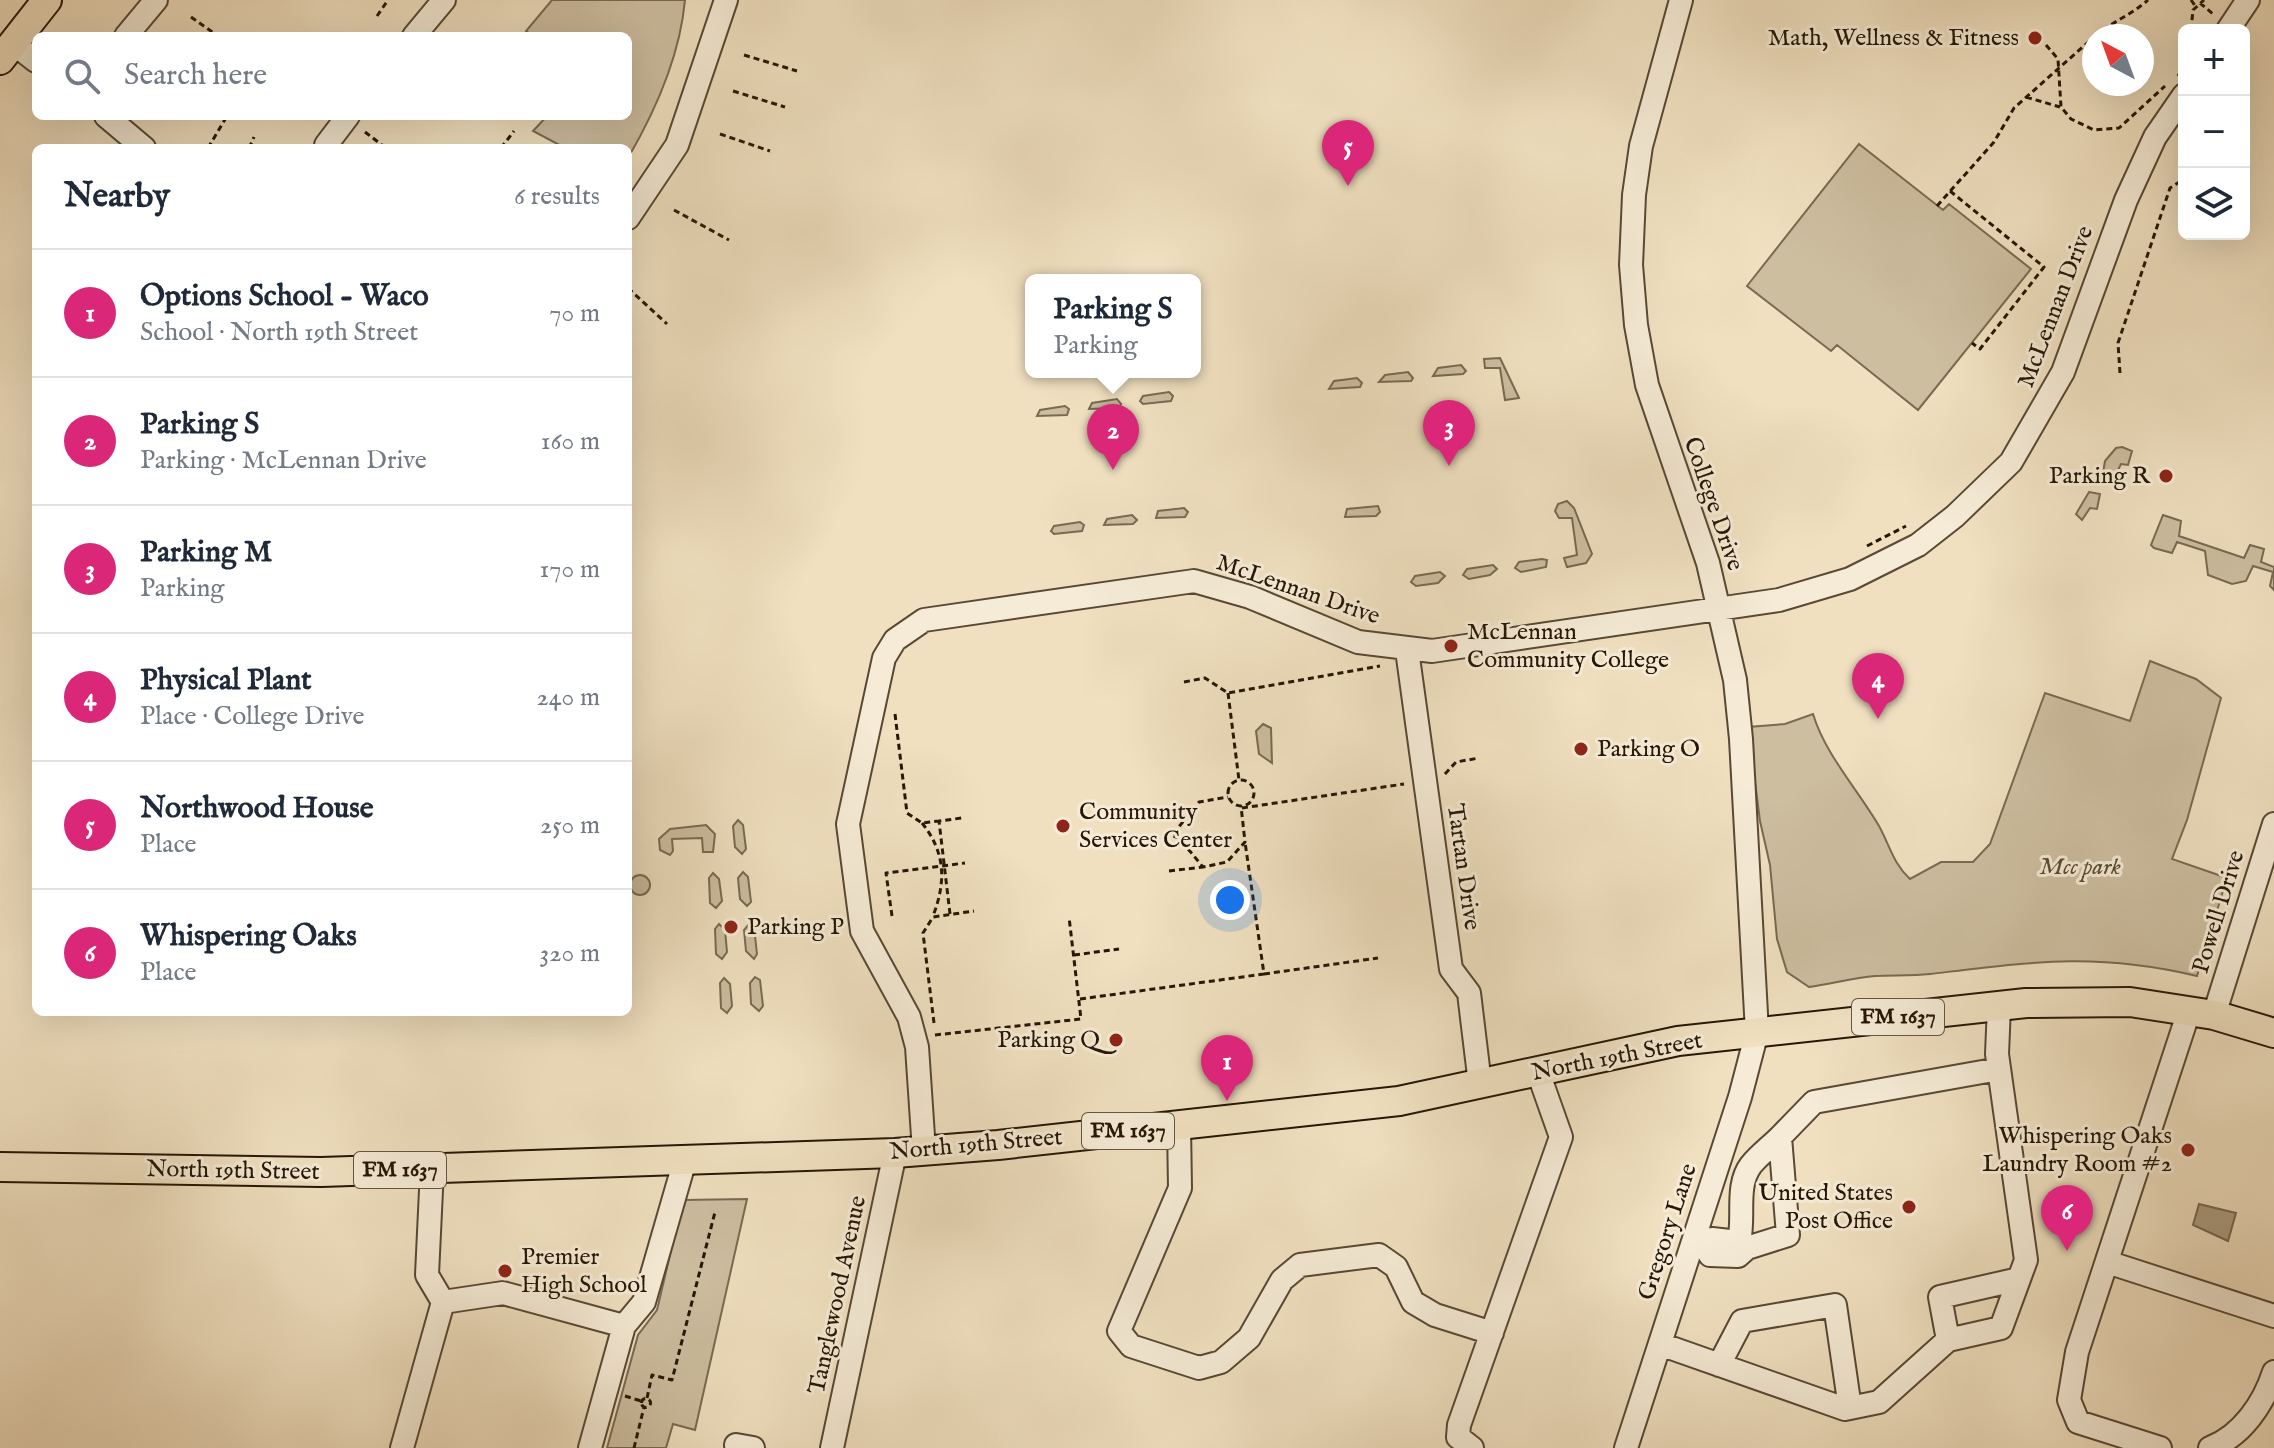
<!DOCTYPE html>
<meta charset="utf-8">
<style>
:root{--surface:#fff;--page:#f2f2f3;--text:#1f2937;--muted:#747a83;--line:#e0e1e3;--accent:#db2777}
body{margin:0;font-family:"IM FELL English",serif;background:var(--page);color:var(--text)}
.controls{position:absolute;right:24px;top:24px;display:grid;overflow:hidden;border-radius:12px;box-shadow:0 8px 32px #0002}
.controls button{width:72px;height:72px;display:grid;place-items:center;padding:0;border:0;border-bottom:2px solid var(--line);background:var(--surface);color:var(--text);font:40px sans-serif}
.compass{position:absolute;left:2082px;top:24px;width:72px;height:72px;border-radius:50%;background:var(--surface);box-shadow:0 8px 32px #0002;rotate:319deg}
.you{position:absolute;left:1230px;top:900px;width:28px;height:28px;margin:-20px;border:6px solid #fff;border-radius:50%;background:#1a73e8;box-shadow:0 0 0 12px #1a73e833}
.badge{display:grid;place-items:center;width:52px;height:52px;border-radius:50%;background:var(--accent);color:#fff;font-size:26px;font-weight:700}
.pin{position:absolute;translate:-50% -66px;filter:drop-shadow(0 2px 4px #0008)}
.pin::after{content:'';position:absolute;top:42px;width:28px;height:24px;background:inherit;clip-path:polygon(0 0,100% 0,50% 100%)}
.popup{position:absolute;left:1025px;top:274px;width:176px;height:104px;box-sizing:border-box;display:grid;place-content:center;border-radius:12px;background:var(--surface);filter:drop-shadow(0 2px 6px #0005);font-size:26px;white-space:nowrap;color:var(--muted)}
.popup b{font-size:30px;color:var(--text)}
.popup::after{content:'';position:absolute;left:50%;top:100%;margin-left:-16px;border:16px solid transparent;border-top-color:var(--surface)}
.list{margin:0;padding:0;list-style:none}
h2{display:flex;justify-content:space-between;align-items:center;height:104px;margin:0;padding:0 32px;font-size:34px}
h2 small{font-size:26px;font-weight:400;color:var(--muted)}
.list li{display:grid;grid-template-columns:52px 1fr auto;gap:24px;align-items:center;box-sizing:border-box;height:128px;padding:0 32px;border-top:2px solid var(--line)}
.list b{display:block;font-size:30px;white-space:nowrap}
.list p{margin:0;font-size:26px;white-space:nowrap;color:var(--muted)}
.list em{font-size:26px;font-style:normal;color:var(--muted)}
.icon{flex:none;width:44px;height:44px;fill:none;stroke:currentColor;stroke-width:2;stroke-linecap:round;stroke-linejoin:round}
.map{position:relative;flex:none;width:2274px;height:1448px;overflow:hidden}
.search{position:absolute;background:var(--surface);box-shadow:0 8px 32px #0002;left:32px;top:32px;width:600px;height:88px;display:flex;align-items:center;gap:20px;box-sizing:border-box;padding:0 28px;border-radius:12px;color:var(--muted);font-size:30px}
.panel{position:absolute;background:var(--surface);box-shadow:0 8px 32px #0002;left:32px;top:144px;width:600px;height:872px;border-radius:12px}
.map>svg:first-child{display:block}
.green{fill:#cdbea0;stroke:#796a52;stroke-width:2}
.water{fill:#ab9b80;stroke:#75664f;stroke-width:2}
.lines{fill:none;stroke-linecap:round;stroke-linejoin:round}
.minor-casing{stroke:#584834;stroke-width:26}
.major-casing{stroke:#251605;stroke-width:32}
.path{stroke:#251605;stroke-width:3;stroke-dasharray:6 4;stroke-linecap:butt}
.minor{stroke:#f5ebd6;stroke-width:22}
.major{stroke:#f0e0c0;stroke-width:28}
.poi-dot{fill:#8f2418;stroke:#f5ebd6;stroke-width:3}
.labels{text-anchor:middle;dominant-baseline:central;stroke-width:6;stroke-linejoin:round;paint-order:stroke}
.shield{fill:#f5ebd6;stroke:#635644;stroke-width:2}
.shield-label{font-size:22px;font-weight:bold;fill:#251605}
.poi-label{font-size:24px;fill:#251605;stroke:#f5ebd6;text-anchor:end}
.street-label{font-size:24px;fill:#251605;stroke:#f5ebd6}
.park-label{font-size:24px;font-style:italic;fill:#574834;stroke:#f5ebd6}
</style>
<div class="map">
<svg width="2274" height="1448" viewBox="0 0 2274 1448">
<rect width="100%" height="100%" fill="#f0e0c0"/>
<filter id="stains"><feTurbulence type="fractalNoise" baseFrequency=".0025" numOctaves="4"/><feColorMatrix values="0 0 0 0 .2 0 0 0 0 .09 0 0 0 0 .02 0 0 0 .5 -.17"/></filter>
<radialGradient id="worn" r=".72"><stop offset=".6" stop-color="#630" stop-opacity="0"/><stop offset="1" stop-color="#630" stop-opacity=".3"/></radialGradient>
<path class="green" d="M552,0h133c-5,56 -29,110 -57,158v-10h-63l-32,-17 14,-15h81v-80h-95l-7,-5z
M1859,144l84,66 6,-6 82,65 -113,141 -81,-65 -6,6 -84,-65z
M1500,358l19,40 -14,2 -5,-32h-15l-1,-9z
M1461,365l5,6 -3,3 -30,2 5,-8z
M1408,372l5,6 -2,3 -32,1 6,-7z
M1357,378l5,5 -2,4 -31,2 5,-8z
M1169,392l4,4 -2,5 -28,3 -3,-3 3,-5z
M1117,399l4,5 -2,4 -30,1 3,-6z
M1065,406l4,3 -2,6 -30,1 3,-6z
M2122,447l10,4 -4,14 -7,-1 -6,12 -12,-3 2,-12 11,-13z
M2089,492l11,2 -3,15 -7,-1 -8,12 -6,-6z
M1567,501l7,7 18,46 -6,9 -19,4 -3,-9 13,-3 -5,-37h-13l-4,-7 3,-7z
M1378,506l2,6 -4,4 -31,1 2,-8z
M1184,508l4,4 -3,5 -29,1 2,-7z
M1132,515l5,5 -4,4 -29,1 3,-6z
M2163,515l18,6 -2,15 65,22 6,-13 14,4 -3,13 13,5v23l-4,-4 3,-14 -20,-6 -7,15 -14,3 -24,-9 -3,-24 -28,-9 -5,11 -18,-5 -3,-3z
M1080,522l4,3 -2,6 -28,3 -3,-3 3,-5z
M1542,559l5,1 -1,7 -25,5 -6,-4 4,-6z
M1493,565l4,4 -7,6 -21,4 -6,-4 4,-6z
M1440,572l5,4 -7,7 -22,3 -5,-4 4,-6z
M2150,661l46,18 25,19 -34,122 -15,39 55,19 -30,98c-102,-24 -166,-14 -267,-2 -19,2 -37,1 -55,2 -22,2 -44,8 -66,11l-22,-15 -10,-33 -7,-74 -10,-44 -12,-94 37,-3 28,-10c12,40 45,76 66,112 11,20 14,37 31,53l31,-17h32l17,-18 55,-151 85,28z
M1263,724l8,4 1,35 -13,-9 -3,-23z
M738,820l5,5 3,24 -4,5 -7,-7 -2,-21z
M706,825l9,9 -2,18h-10l-1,-14 -30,1 1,12 -3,4 -10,-5 -1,-11 11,-10z
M743,872l5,5 3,25 -4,4 -7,-7 -2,-21z
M713,873l6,6 3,22 -6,7 -6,-5 -1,-25z
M630 885a10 10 0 1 1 20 0a10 10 0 1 1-20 0Z
M719,924l6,6 2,22 -5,7 -6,-5 -1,-25z
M749,924l5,3 3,27 -3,5 -8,-8 -2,-21z
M755,977l5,3 3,26 -4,5 -8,-7 -1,-21z
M724,978l6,6 2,22 -5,7 -6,-5 -1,-25z
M747,1199l-52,231 -22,-6 -7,24h-59l31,-113 19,-25 26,-110z"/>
<path class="water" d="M2199,1204l37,9 -8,28 -35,-16z"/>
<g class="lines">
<defs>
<path id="minor" d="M2228,30l20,-30
M126,36l30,-36
M414,36l30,-36
M13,43l23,18
M106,116l38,32
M326,145l22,-29
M628,218l49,-73 49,-145
M1407,650l44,319 18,24 11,91
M2214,1015l60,-191
M1179,1126l1,62 -61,143 12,15 68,22 22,-6 28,-24 33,-58 18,-15 79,-10 17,12 17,35 22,13 57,18
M924,1151l-7,-104 -8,-30 -47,-86 -14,-107 36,-166 11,-18 29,-20 270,-39 56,16 108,45 74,9 347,-51 71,-21 68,-34 37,-29 56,-54 52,-90 63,-172 29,-63 29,-42
M1739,1242c6,-25 -4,-56 12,-77 8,-10 20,-19 29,-28
M1747,1248l-8,-6 -27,-3 -8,6 6,10 28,1 9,-8 41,-13 -8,-98 34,-35 185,-33
M2107,1262l167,54
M443,1302l60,-9 121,33
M1948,1340l-8,-43 79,-18
M1660,1344l185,65 34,-7 69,-62 53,-12 25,-68 -29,-206 2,-48
M1719,1365l23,-44 93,-16 15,103
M736,1445l17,3
M402,1448l41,-146 -16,-27 5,-106
M590,1448l34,-122 20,-24 41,-142
M832,1448l63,-295
M1472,1448l-14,-11 1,-12 102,-288 -23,-65
M1626,1448l114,-351 17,-65 -16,-293 -6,-59 -27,-117 -61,-178 -11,-60 -5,-60 3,-70 7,-49 40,-146
M2160,1448l-82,-26 -9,-22 8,-48 112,-341
M2210,1448c32,-12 54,-45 64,-76"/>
<path id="major" d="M0,60l47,-60
M0,1167l321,5 574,-19 103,-8 401,-44 279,-60 348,-38 104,-1 84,13 60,18"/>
</defs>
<use href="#minor" class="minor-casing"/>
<use href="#major" class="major-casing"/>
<path class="path" d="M2191,0l5,7
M2200,3l13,11
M377,16l11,-16
M191,17l27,19
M2191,30l2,-20 11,-10
M2095,36c17,-14 36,-21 53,-36
M2046,45l12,14 3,48 10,12 23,11 25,-2 46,-42
M744,55l53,16
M2178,76l6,-10
M733,91l52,16
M2026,97l34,10
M365,132l21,16
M720,134l50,17
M208,148l19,-32
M249,148l5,-11
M501,148l13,-17
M1950,191l94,76 -64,82 -8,-6
M1937,206l57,-64 20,-34 80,-71
M674,210l55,30
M628,288l39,36
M2120,373l-2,-30 48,-143 4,-12 14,-9
M1867,546l39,-20
M1184,682l21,-4 23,15 152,-27
M1228,693l11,87
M895,714l12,99 15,10 17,-2
M1445,774l11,-12 23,-4
M1228 793a13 13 0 1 1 26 0a13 13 0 1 1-26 0Z
M1242,808l162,-24
M922,823c24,30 24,59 11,93
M1164,833l15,5 24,29 24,-5 18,-20 -4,-36
M1173,834l26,-32 29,-5
M1169,871l34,-4
M950,914l-11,-93 23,-3
M892,916l-6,-43 79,-10
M1074,955l45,-6
M1264,974l114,-16
M1080,999l184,-25 -19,-132
M934,1023l-11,-90 10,-16 41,-6
M935,1035l146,-16 -12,-102
M625,1396l16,5
M647,1398l5,-23 20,5 43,-168
M641.5 1403a4.5 4.5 0 1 1 9 0a4.5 4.5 0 1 1-9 0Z
M634,1448l10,-41"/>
<use href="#minor" class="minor"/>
<use href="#major" class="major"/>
</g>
<g class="poi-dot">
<circle cx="2035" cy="38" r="8"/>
<circle cx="2166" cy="476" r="8"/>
<circle cx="1451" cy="646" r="8"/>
<circle cx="1581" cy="749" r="8"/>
<circle cx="1063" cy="826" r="8"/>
<circle cx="731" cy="927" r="8"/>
<circle cx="1116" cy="1040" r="8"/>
<circle cx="2188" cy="1150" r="8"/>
<circle cx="1909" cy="1207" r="8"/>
<circle cx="505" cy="1271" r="8"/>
</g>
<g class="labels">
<g class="shield">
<rect x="1852" y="999" width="92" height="36" rx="6"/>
<rect x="1082" y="1113" width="92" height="36" rx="6"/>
<rect x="354" y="1152" width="92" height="36" rx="6"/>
</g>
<g class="shield-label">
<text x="1898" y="1017">FM 1637</text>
<text x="1128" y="1131">FM 1637</text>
<text x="400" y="1170">FM 1637</text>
</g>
<g class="poi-label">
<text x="2019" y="38">Math, Wellness &amp; Fitness</text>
<text x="2150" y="476">Parking R</text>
<text x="1467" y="632" text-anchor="start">McLennan<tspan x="1467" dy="28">Community College</tspan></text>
<text x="1597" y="749" text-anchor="start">Parking O</text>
<text x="1079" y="812" text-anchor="start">Community<tspan x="1079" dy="28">Services Center</tspan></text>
<text x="747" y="927" text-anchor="start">Parking P</text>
<text x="1100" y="1040">Parking Q</text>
<text x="2172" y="1136">Whispering Oaks<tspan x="2172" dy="28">Laundry Room #2</tspan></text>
<text x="1893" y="1193">United States<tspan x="1893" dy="28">Post Office</tspan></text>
<text x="521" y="1257" text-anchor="start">Premier<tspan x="521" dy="28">High School</tspan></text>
</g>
<g class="street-label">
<text transform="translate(2056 307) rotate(-69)">McLennan Drive</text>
<text transform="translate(1713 504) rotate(71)">College Drive</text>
<text transform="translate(1298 590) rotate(19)">McLennan Drive</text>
<text transform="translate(1463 867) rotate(82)">Tartan Drive</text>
<text transform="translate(2219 912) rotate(-73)">Powell Drive</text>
<text transform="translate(1617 1057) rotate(-11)">North 19th Street</text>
<text transform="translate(976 1145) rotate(-5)">North 19th Street</text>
<text transform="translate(233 1171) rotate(1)">North 19th Street</text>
<text transform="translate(1668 1232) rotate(-72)">Gregory Lane</text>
<text transform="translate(838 1295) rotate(-78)">Tanglewood Avenue</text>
</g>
<g class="park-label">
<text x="2080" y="867">Mcc park</text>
</g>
</g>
<rect width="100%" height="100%" filter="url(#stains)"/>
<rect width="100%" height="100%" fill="url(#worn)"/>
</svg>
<div class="controls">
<button>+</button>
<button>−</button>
<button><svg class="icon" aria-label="layers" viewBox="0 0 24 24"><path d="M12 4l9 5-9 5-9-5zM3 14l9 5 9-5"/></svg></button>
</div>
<svg class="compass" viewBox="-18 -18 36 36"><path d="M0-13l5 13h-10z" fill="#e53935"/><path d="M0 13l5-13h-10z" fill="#747a83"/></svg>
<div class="you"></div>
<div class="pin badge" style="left:1227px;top:1101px">1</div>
<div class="pin badge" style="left:1113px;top:470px">2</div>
<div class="popup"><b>Parking S</b>Parking</div>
<div class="pin badge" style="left:1449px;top:466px">3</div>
<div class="pin badge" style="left:1878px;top:719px">4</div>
<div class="pin badge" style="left:1348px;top:186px">5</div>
<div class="pin badge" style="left:2067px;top:1251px">6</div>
<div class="search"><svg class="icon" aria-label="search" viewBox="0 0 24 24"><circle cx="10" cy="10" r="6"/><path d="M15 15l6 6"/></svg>Search here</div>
<section class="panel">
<h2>Nearby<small>6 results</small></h2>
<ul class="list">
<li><span class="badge">1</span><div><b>Options School - Waco</b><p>School · North 19th Street</p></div><em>70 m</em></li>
<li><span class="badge">2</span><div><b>Parking S</b><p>Parking · McLennan Drive</p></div><em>160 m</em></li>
<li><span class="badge">3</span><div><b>Parking M</b><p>Parking</p></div><em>170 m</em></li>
<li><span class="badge">4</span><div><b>Physical Plant</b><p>Place · College Drive</p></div><em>240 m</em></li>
<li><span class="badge">5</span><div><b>Northwood House</b><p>Place</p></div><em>250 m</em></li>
<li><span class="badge">6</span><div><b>Whispering Oaks</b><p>Place</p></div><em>320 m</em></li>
</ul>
</section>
</div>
